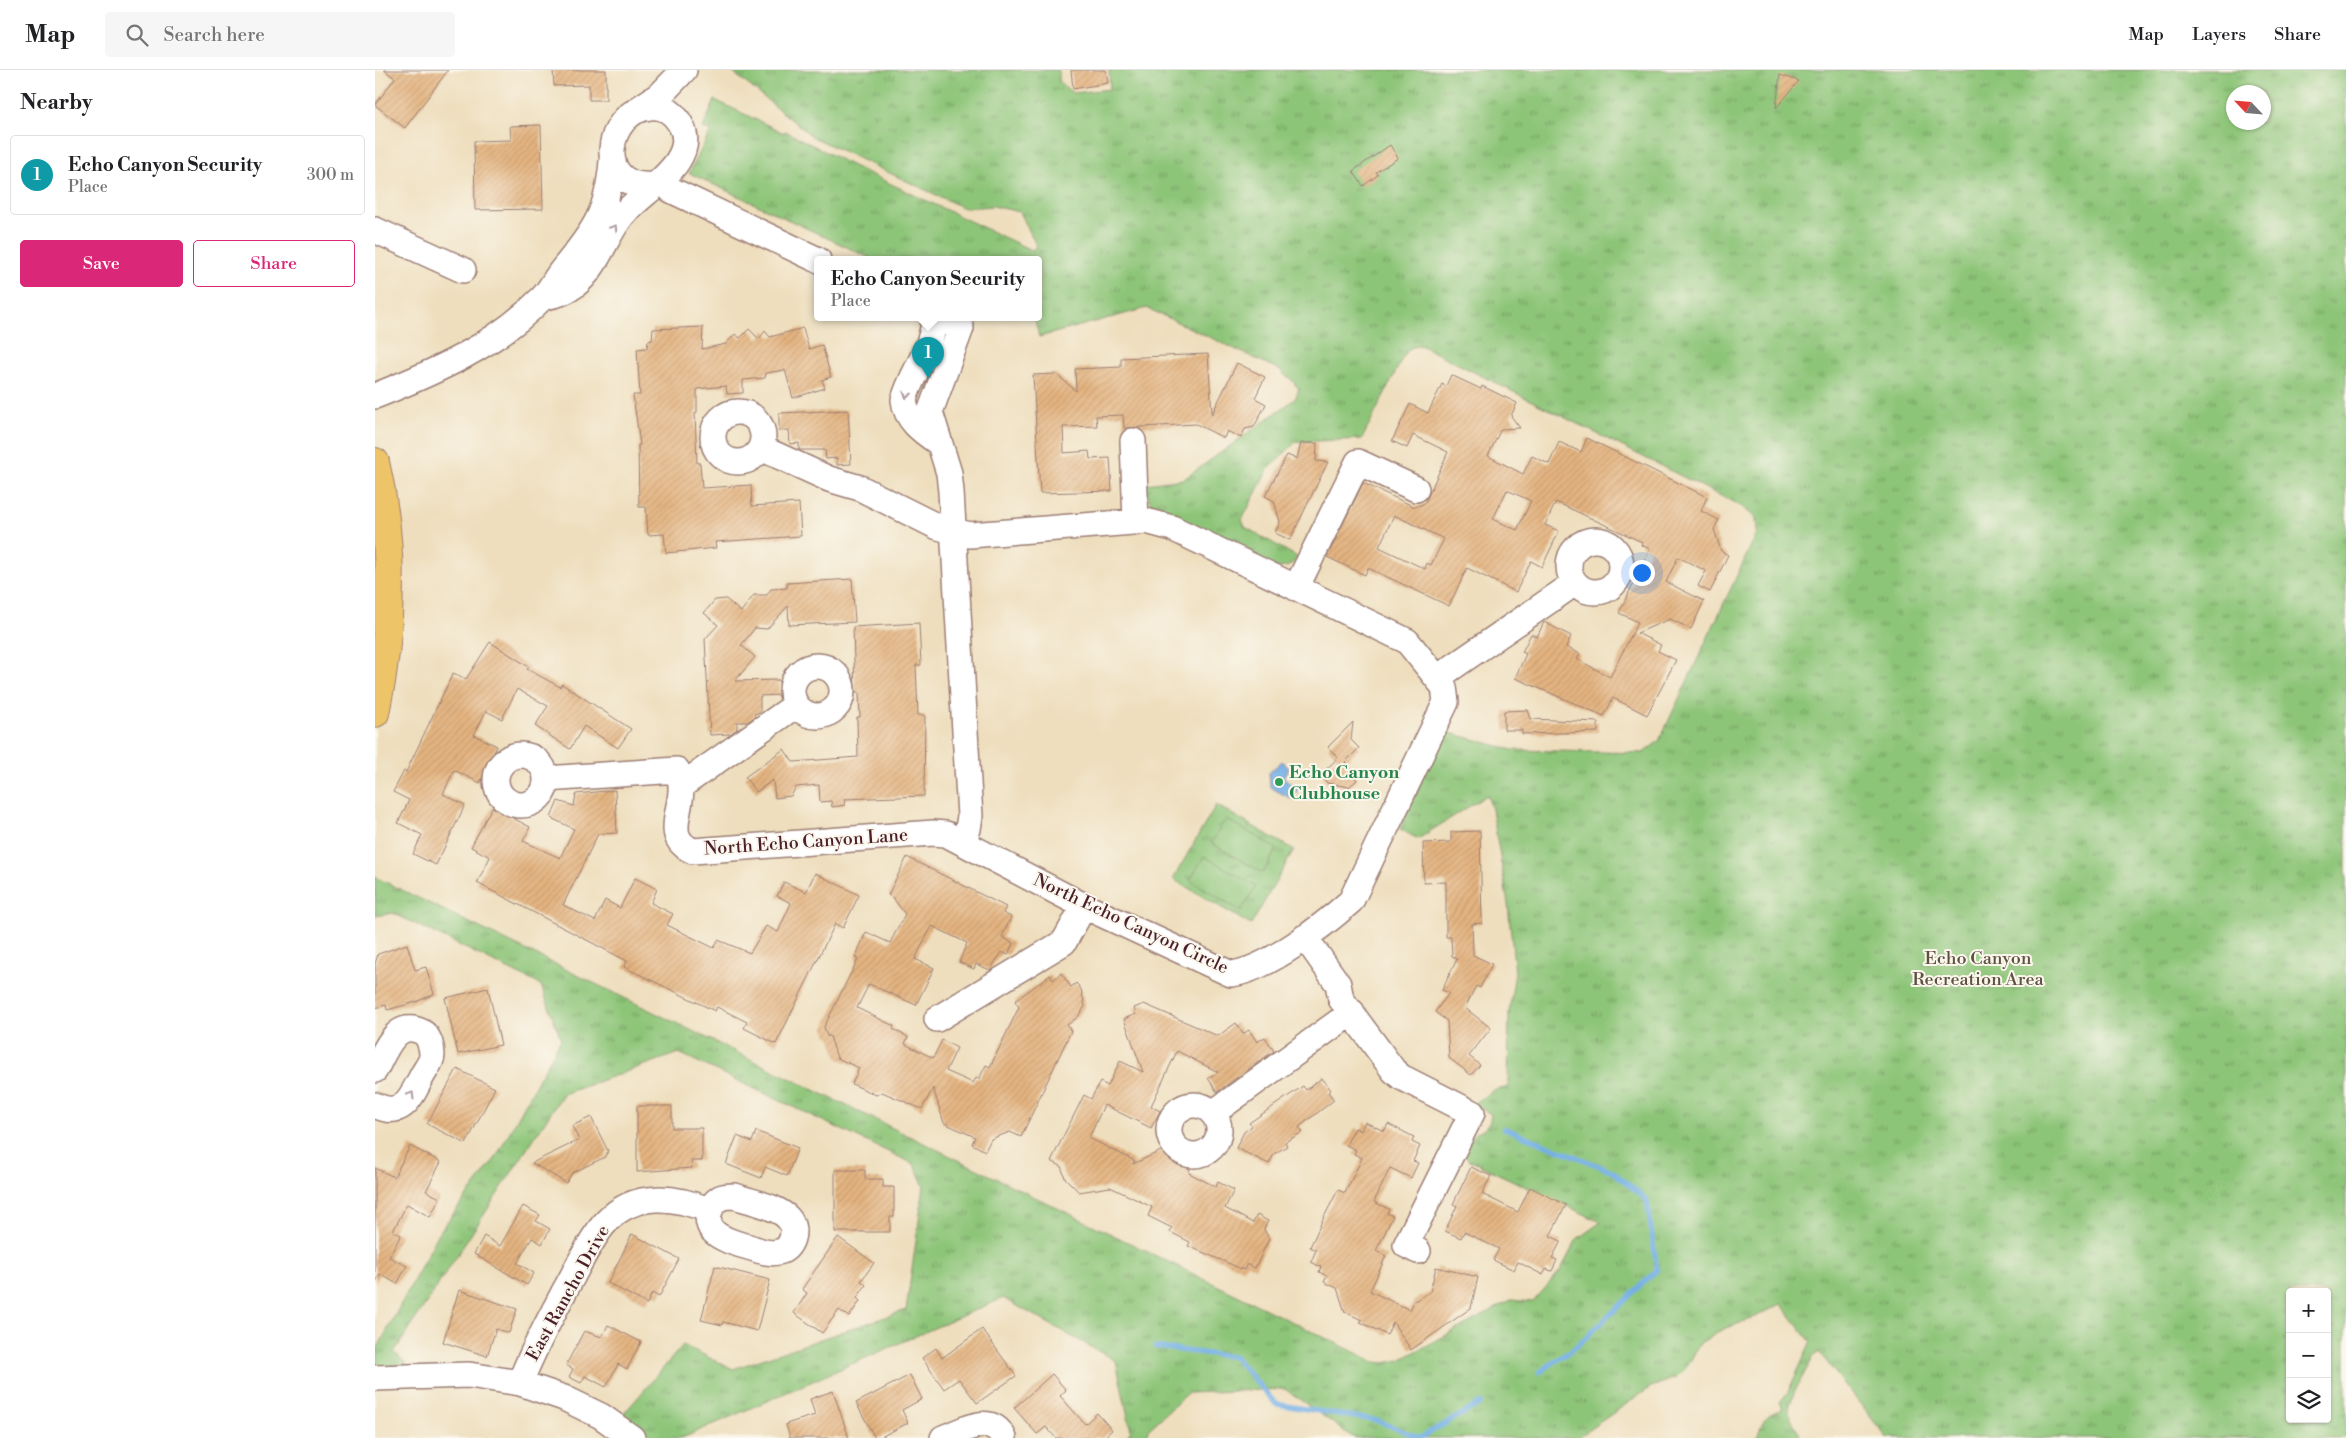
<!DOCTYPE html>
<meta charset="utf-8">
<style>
:root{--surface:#fff;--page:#f6f6f6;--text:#202124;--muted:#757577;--line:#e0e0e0;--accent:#db2777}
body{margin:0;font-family:"Libre Bodoni",serif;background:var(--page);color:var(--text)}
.controls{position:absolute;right:15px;bottom:15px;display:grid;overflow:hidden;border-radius:5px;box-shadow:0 1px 4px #0004}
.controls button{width:45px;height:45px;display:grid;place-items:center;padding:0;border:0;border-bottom:1px solid var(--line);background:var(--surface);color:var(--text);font:25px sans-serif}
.compass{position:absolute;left:1851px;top:15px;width:45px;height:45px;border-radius:50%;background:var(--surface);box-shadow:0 1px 4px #0004;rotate:296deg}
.you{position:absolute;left:1266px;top:502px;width:18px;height:18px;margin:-12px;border:4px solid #fff;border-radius:50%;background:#1a73e8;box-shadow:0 0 0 8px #1a73e833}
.badge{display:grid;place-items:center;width:32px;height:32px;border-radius:50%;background:var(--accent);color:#fff;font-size:16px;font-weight:700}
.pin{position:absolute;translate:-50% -41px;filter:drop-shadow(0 1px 2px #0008)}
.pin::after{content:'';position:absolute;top:26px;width:18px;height:15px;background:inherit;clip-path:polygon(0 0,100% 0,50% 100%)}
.popup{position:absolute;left:439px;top:186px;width:228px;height:65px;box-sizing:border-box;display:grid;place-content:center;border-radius:5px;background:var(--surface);filter:drop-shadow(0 1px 4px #0005);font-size:16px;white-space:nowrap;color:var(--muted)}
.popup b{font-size:19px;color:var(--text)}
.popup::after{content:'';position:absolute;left:50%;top:100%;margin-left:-10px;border:10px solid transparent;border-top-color:var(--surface)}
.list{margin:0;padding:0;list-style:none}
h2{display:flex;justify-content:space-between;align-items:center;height:65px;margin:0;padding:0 20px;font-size:21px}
h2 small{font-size:16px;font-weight:400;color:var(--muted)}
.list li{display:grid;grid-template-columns:32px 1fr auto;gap:15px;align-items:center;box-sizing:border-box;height:80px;margin:0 10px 10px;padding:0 10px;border:1px solid var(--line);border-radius:5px}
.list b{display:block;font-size:19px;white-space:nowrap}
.list p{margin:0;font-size:16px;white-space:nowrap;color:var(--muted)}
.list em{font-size:16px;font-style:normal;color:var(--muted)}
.actions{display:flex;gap:10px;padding:15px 20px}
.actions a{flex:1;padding:11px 0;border:1px solid var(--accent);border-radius:5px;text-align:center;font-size:18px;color:var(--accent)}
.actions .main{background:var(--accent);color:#fff}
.icon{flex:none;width:28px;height:28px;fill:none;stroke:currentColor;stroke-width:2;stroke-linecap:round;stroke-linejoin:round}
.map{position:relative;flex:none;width:1971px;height:1368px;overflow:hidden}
header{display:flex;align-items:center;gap:30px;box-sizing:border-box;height:70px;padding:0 25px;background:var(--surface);border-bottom:1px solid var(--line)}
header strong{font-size:24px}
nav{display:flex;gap:28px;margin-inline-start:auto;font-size:18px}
.search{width:350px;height:45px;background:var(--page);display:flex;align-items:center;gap:12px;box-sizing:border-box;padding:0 18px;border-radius:5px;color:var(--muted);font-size:19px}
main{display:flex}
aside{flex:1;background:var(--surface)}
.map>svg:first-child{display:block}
.grass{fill:url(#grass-tufts);stroke:#6c7252;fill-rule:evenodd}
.pitch{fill:#8dc578;stroke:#6c7252}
.water{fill:#74b0e6;stroke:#5f6888}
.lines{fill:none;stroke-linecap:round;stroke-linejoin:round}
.stream{stroke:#74b0e6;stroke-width:5}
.building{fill:url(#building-hatch);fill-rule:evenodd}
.minor-casing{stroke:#9c7e74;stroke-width:28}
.major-casing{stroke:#9c7e74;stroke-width:30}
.minor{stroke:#fff;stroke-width:25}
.major{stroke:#eec469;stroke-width:28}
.oneway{stroke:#ae9aa0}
.leisure-dot{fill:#2e9e5b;stroke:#fbf7ec;stroke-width:2}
.labels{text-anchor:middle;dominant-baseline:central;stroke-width:4;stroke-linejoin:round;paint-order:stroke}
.leisure-label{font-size:18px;font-weight:bold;fill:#27864d;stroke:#fbf7ec;text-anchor:start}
.street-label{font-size:18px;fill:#4a1f2b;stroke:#fbf7ec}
.park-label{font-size:18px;fill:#5e5142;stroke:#fbf7ec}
</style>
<header>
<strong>Map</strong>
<div class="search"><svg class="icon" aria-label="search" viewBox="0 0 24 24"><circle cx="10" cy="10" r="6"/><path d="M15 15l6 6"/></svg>Search here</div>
<nav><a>Map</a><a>Layers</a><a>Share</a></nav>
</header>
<main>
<aside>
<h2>Nearby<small></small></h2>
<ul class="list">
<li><span class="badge" style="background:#0f9aa8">1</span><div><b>Echo Canyon Security</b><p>Place</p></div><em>300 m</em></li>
</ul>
<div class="actions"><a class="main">Save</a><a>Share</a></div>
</aside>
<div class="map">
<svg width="1971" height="1368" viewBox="0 0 1971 1368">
<defs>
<pattern id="grass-tufts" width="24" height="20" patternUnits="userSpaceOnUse" patternTransform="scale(1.25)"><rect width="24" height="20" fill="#8dc578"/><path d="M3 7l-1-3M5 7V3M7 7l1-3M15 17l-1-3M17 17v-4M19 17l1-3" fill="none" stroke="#759f63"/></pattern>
<pattern id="building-hatch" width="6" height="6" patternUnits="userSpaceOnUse" patternTransform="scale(1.25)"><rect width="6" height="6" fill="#e4b480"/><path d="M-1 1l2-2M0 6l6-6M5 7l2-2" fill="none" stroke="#c59a6f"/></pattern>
</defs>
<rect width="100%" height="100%" fill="#fbf7ec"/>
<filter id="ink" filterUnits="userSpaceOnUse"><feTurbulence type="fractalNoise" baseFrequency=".02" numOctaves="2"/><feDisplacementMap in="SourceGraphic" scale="10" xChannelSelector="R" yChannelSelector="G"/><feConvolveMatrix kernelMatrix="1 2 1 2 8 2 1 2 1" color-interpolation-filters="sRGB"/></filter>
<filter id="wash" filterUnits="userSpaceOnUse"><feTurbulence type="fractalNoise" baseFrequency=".0096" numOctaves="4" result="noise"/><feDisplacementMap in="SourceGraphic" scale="20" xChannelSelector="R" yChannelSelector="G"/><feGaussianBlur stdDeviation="1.12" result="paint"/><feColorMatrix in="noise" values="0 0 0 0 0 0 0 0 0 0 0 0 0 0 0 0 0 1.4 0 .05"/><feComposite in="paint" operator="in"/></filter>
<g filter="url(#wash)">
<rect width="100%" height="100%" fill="#eedebd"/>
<path class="grass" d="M355,0h329v12l14,11 37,-4 -1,-19h1237v1368h-459l-68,-86 -5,4c-7,14 -26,42 -25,57 2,9 10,15 11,25h-43c6,-18 7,-23 26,-29l-3,-7 8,-10 23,-50 -30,-38 -30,15 -27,10 -24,14 -13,24 -11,11 -25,9 -74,51h-223l-69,-49 -97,4 -40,37 -3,8h-20l6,-7 -15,-70 -113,-63 -321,140h-28l-33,-21 62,-72 50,24 173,-59 18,-124 -10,-22 -235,-111 -116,41 -169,258 13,12 -32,5v-16l65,-122 55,-72 66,-120 -20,-54 -148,-72 -18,3v-39l1000,485 9,1 16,-3 111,-60 22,2 27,-31 17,-32 24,-17 -132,-62 -10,-10 16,-17 10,-5 5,-7 1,-7 -17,-10 19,-13 15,-4 1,-75 6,-39 -7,-69 -16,-95 -5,-14 -69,44 -18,-10 43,-98 70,19 130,3 16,-12 98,-208 -1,-15 -15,-12 -321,-161 -10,3 -8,11 -40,80 -66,3 -29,29 -25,49 3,7 54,31 -12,9 -12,1 -122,-61 -6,-12 -1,-11 38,-5 111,-80 4,-10 -8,-10 -9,-6v-2l-135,-63 -108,29 -5,-20h4v-58h-166l-183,-86 22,-42 -8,-3 12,-28 69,33 1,-2 68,35 178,84 6,-3 -17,-35 -27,-6 -29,2 -151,-71zM1858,22h30v30h-30zM1915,1222h37v127h-37z
M841,735l78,45 -43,75 -78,-46z"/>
<path class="pitch" d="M851,749l51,30 -14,24 -52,-30z
M829,786l52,30 -15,25 -51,-31z"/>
<path class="water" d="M907,691l7,7 -6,9 15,12 -6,10 -22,-12 -1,-14z"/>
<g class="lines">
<path class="stream" d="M1129,1058l108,43 35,29 10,70 -80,76 -37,26
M780,1277l79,10 42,47 102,17 42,17 61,-35"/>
</g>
<g id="blocks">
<path class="building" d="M9,0h64l-43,58 -30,-23 20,-27z
M178,0h53v30h-17v-15l-35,1z
M696,0h35l2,13 -35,6z
M1405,5l19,6 -23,27z
M166,55l2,84 -68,1 -1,-69 37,-1 -1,-14z
M1015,75l8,13 -22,14 2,3 -15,11 -10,-15z
M328,257l-1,22 24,-5 9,-10 5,4 9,-9 10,10 6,-8 5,6 33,-9 6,21 13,-4 9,32 -9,3 3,8 -32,10 -8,-28 -19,3 -1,5 -22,2v13l-16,1 -1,-8 -29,3v23l-2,1 2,50h3l2,25 49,-3 1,21 47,-3 2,33 -86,6 1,6 -50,5 -2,-19 -16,1 -2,-28h-7l-1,-62h2l-7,-50h7l-3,-46 10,-1 1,-7 4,-1 1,-11z
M833,284l4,60 25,-51 28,14 -10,21 11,6 -12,23 -9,2 -4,9 -14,-7 -3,7 -28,-14 -72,4 -1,-13 -27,1 1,10 -34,1 1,26 25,-2 1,8 20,-1 2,33 -72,2 -7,-118 23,-1 20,17 -1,-22 46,-2v-9z
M1076,305l30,14 1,-3 35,17 -6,13 9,12 -19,1 -13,27 35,18 9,-18 17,8 10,-22 22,10 6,-14 120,59 -6,14 18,9 -5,9 7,22 7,4 -18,37 -12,-6 8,-15 -28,-14 -12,25 38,19 -13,28 -21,-10 -33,14 24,12 -3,6 18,9 -29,55 -34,-17 -9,18 -89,-38 11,-24 -4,-2 9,-18 6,3 7,-15 27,14 -5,11 14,7 -3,5 33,18 28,-55 -19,-9 31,-64 -9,-4 1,-3 -86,-40 -11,23 14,6 -17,36 -11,-6 -15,31 -49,-24 -18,38 -81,-38 -3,7 -38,-18 36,-74 52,24 10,-4 23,-51 -35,-17 -6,13 -15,-7 18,-37 18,9 14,-29 4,2zM1132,420l24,11 -14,29 -24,-11zM1019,445l50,24 -13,26 -4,-2 -2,6 -46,-22z
M473,340l3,54 -14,1v-7l-11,1 -1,-9h-26v-7l-9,1 -1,-14 -10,1v-18z
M926,373h16l-1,18 12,1 -38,78 -15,-7 5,-11 -6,-21 -9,-5 22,-41 10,4z
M477,509l3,43 -66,3 -1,-19 -21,23 -12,-1 -14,17 14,12 -20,24 44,-1 1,15 -20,1v16l-6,2 1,3 -8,5h-10v7l-7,5 -20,1 -5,-96 13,-14 -14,-12 11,-13 11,-1 15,13 13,-17h13l4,-6 16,-1v-5z
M544,553l2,42h-5l2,50h7l-1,81 -80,3 1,6 -13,2 -1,-6 -11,1 -1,-17 -23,2 -5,9 -16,2 -2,-18 -17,12 -11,-15 39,-28 9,13 65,-5 -1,-40h3l-1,-25h-4l-2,-65z
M115,572l39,25 -2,2 33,18 2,-3 69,45 -13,19 -34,-22 -14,23 -35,-23 13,-20 -31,-17 -15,30 -16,-8 -12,24 23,11 -17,37 -26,-13 -11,24 22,11 -29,60 -23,-11 9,-19 -24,-12 11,-23 -16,-8 11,-21 2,1 47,-99 13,6z
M1153,640l3,9 67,3v10l-76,2v-4h-18v-19z
M978,652l-2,18 8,8 -14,14 12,18 -8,7 -22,-4 -6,-9 17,-16 -10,-11z
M240,720l2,43 -19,1 -35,71 32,16 10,-21 15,8 15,-30 22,11 -6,14 22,11 -6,11 47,23 4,-8 32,13 16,-27 12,6 13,-29 -14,-7 7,-14 22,10 9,-19 44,22 -16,33 -8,-4 -59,120 -32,-16 3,-6 -30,-15 -2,4 -91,-44 3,-6 -150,-78 13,-26 -19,-10 21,-40 38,20 -7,14 37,17 14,-29 -23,-11 7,-17 16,5 2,-12z
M1105,761l2,92 -10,1 1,31 19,9 -12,24 -4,-2 -11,22 26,20 -22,28 11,9 -9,10 -22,-17 -2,-37 -12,-9 14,-19 -7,-3 15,-31 -5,-3 -1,-19h-5v-55l-22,1 -1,-40 28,-1v-10z
M532,787l99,50 -3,6 8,4 -9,20 11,6 -5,12 -6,-3 -12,18 -14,-6 -2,5 -15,-7 8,-19 -35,-17 -17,33 19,9 -18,37 -47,-21 -12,24 37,18 -1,3 15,8 -3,7 28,14 9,-18 15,8 -11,23 27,12 3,-5 3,1 7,-14 4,2 29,-60 -4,-6 35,-26 3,5 8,-7 10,14 5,-4 5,6 4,17 -7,11 -11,8 4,6 -50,106 -11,-5 -19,7 -6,12 -13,-7 3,-7 -31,-14 -11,-35 -11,21 -40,-17 -6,3 -24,-11 7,-16 -22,-10 -7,-22h-3l-3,-9 34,-68 -3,-1 11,-26 24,11 15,-29 -12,-16 -5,-3z
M32,874l8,26 11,-3 8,27 -18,8 -29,8 -1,-5 -11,3v-44l3,-10z
M113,918l13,57 -43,9 -13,-56z
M769,934l74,32 18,-13 7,11 6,-4 8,12 8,-5 9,14 -57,41 -9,-14 10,-6 -41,-21 -26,55 9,5 -9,17 -47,-23 -15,33 46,23 -2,3 28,-13 24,11 -2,4 7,3 -1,4 27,14 2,-5 16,8 -9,18 28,15 4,-8 11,6 -4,8 5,10 -14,29 -8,-4 -3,6 -56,-24 2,-4 -20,-10 2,-4 -24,-12 4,-9 -42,-20 -31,5 -14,-14 -4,-12 -10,-5 33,-66 7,4 9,-17 8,4 12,-25 23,11 -19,-53 12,-5 -2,-6z
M82,999l38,19 -29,56 -39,-20z
M947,1008l9,12 -3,2 6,8 -35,27 4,5 -18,10 2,4 -13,8 -5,10 -33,-16 8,-16 8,-6 -3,-3 54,-37 3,4z
M262,1036h35v22h30v33h-11l1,7 -55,4z
M216,1047l17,34 -3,6 -33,16 -6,10 -34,-20 47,-23 -7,-14z
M990,1052l19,9 4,-7 26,13 -2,5 8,4 -7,15 5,2 -7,15 -21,-10 -16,34 15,7 -2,4 6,3 -17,35 10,5 -16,35 40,19 4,-9 16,-9 6,-25 42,10 -7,31 -60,42 -18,-28 -6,13 -27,-13 2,-2 -17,-8 -8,-24 -13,-6 3,-6 -8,-4 2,-5 -10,-5 5,-12 -6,-3 14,-30 14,-27 7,3 17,-35 -8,-4 2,-4 -10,-5 9,-17 6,3z
M381,1061l42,17 -11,28 -22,-9 -4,11 -35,-14 11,-28 15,6z
M35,1076l31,16 -15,29 14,7 -10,19 -23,-13 -14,27 8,4 -12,22 18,9 -10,18 -17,-10 -5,10v-116l19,9z
M1096,1097l20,9 -9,18 36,18 12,-25 36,18 -16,31 11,5 -9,17 5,2 -5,11 -6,-2 -3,6 -25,-13 -4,8 -21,-10 6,-11 -35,-17 -3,6 -16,-7 12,-25 -4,-2z
M460,1100h30v9h18v8h11v30h-4v15h-55z
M148,1136l17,9 -4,6 14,8 -8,15 -10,-6 -15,25 17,10 -7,12 -53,-31 10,-18 16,10z
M257,1164l47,25 -20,38 -7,-4 -5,11 -39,-21z
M463,1167l36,26 -13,18 5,4 -9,13 3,3 -11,16 -10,-7 -17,23 -28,-20 13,-20 -5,-4z
M340,1196l55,14 -13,51 -34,-9 -1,3 -21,-5z
M84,1220l58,19 -8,24 -13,-4 -9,27 -44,-14z
M233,1255l33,17 -14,27 -9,-5 -12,23 -21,-11 -4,7 -12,-6 4,-8 -7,-4 18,-34 18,6z
M607,1259l34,47 -39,27 -18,-24 -15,10 -22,-31 14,-10 6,10z
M677,1304l14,16 -6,6 25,28 12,-11 15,17 -9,8h-47l-10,-11 -9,7 -23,-26z
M535,1305l12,24 -20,11 6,13 -29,15h-4l-19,-35z
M458,1321l16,47h-59l-4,-14 29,-9 -5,-16z"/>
</g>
</g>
<g filter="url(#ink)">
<use href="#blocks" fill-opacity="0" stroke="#9c7e74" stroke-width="1"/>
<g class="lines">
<defs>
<path id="minor" d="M262,40l24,-16 23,-24
M287,111l9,9 147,70
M0,160l88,40
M167,228c11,-3 23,-5 32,-12 23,-18 30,-47 47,-69 19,-25 83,-56 58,-95 -6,-10 -17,-17 -29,-15 -45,4 -57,83 2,78
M559,247c0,30 -22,54 -30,83 2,21 19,32 35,43
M561,247l25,11 -31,84 19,61 2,19 19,324 -2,13 -6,13
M0,326c60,-24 120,-50 166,-97 9,-8 14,-21 22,-30 32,-39 45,-57 49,-108
M338 367a25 25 0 1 1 50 0a25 25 0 1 1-50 0Z
M758,371l3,81
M1194 496a26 26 0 1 1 52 0a26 26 0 1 1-52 0Z
M921,518l62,-126 58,27
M417 621a25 25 0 1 1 50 0a25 25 0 1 1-50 0Z
M1062,608l138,-95
M121 710a25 25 0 1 1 50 0a25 25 0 1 1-50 0Z
M171,709l131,-9c1,5 4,10 4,15 2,26 -19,52 12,66l240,-18 13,1 138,72 147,68c36,-4 93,-49 120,-73l95,-199 -2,-15 -37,-46 -235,-113 -26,-7 -176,14 -32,-8 -78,-39 -31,-9 -68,-31
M306,716l115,-81
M930,867l33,47 3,15 53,72 7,6 71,36 -66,132 12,6
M562,949l127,-77 20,-36
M0,1000c10,-19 21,-52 47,-38 7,4 10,15 10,23 0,7 -7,15 -10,21 -11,21 -19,43 -47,29
M794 1060a25 25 0 1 1 50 0a25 25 0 1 1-50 0Z
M838,1043l139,-101
M360,1126c16,6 42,10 53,22 10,11 4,32 -10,34 -8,2 -15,0 -23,-3 -12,-4 -33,-8 -42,-18 -9,-11 -4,-26 7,-33 4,-2 10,-2 15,-2z
M0,1308l94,-3 51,8 44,15 37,18 31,22
M145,1313c12,-32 29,-62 45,-93 11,-19 26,-53 42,-69 28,-30 69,-25 103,-10
M568,1368c21,-8 48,-26 61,0"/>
<path id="major" d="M0,392c19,81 18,169 0,251"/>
</defs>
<use href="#minor" class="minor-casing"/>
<use href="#major" class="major-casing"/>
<use href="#minor" class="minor"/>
<use href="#major" class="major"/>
</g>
<defs><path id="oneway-chevron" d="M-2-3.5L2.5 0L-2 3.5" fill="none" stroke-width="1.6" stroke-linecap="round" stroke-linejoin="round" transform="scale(1.25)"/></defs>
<g class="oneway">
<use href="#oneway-chevron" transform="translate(239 158) rotate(-57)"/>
<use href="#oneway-chevron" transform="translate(532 325) rotate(104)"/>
<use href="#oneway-chevron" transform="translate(36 1025) rotate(-59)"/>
</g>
</g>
<circle class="leisure-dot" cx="904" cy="712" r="5"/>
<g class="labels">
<g class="leisure-label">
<text x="914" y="702">Echo Canyon<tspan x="914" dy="21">Clubhouse</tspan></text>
</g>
<g class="street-label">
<text transform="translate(431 772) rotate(-4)">North Echo Canyon Lane</text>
<text transform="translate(756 854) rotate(25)">North Echo Canyon Circle</text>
<text transform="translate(193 1223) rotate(-61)">East Rancho Drive</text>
</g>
<g class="park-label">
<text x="1603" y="888">Echo Canyon<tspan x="1603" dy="21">Recreation Area</tspan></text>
</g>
</g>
</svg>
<div class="controls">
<button>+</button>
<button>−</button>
<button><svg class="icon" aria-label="layers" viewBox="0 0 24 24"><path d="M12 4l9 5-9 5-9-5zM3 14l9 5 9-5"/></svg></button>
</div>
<svg class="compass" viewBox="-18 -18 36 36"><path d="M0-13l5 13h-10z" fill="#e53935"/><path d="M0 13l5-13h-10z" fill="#757577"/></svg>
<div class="you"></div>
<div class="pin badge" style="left:553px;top:308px;background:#0f9aa8">1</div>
<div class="popup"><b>Echo Canyon Security</b>Place</div>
</div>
</main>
